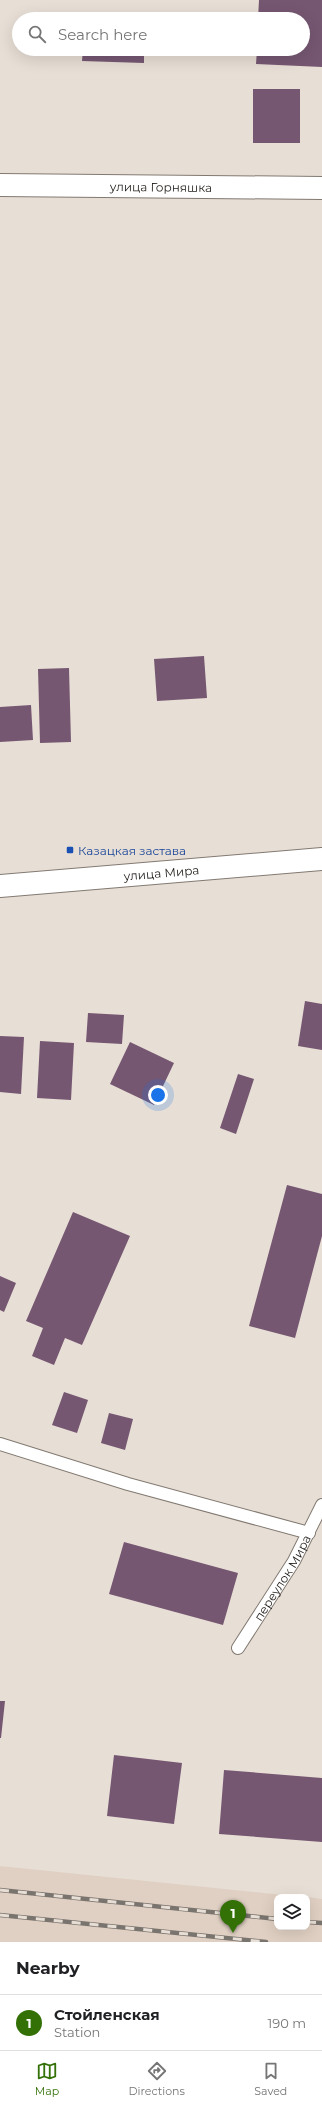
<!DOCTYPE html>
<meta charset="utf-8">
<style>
:root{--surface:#fff;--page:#f6f6f6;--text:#202124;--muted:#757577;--line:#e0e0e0;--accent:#337107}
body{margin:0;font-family:Montserrat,sans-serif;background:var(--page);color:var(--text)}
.controls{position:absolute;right:12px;bottom:12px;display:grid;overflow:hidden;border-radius:8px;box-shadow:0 4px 16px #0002}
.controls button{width:36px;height:36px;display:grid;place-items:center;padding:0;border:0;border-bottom:1px solid var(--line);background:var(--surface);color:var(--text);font:20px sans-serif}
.you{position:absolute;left:158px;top:1095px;width:14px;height:14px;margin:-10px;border:3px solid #fff;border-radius:50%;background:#1a73e8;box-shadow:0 0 0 6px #1a73e833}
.badge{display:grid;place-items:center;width:26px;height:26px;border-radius:50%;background:var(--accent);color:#fff;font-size:13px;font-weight:700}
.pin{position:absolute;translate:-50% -33px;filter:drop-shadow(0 1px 2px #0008)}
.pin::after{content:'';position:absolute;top:21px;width:14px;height:12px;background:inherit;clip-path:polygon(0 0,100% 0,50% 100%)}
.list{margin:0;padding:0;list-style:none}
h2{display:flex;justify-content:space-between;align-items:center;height:52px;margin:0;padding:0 16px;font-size:17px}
h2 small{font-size:13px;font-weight:400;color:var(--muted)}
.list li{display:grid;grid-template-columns:26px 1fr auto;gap:12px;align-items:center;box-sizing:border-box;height:56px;padding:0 16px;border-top:1px solid var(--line)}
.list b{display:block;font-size:15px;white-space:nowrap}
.list p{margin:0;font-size:13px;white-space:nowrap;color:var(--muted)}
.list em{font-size:13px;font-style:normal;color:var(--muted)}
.icon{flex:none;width:22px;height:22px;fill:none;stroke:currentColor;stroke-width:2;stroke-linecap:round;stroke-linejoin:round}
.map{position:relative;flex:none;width:322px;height:1942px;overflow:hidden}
.search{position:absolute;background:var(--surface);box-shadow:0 4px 16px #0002;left:12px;right:12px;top:12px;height:44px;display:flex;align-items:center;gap:10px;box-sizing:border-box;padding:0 14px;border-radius:22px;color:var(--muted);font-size:15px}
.sheet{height:108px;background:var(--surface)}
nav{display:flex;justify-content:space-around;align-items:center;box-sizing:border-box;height:56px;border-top:1px solid var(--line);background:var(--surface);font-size:11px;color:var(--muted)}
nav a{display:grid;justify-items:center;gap:2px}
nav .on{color:var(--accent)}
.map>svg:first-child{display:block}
.built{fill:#e0d0c3}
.building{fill:#765772}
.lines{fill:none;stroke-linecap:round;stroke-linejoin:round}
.lane-casing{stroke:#827a72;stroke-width:14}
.street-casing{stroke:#827a72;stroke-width:24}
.secondary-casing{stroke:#827a72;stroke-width:24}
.lane{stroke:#fff;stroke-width:12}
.street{stroke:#fff;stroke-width:22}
.secondary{stroke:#fff;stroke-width:22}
.rail-casing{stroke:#7a746e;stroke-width:4.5}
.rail{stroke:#e7ded5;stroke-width:3;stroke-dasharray:9;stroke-linecap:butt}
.transit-dot{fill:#1a4fb4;stroke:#e7ded5;stroke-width:1.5}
.labels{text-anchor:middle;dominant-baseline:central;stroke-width:4;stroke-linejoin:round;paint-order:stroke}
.street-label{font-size:12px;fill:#201c19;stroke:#e7ded5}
.transit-label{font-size:12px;fill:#164399;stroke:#e7ded5;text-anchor:start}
</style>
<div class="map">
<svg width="322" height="1942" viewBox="0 0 322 1942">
<rect width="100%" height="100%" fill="#e7ded5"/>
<path class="built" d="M0,1866l303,31h-26v30h30v-30l15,2v43h-322z"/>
<path class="building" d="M259,0h63v67l-66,-3 1,-15h46v-30h-45z
M83,49h61v14l-62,-2z
M253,89h47v54h-47z
M204,656l3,42 -50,3 -3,-42z
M69,668l2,74 -31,1 -2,-74z
M31,705l2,35 -33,2v-35z
M305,1001l17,3v46l-24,-4z
M88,1013l36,2 -2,29 -36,-2z
M0,1036l24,1 -3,57 -21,-2z
M40,1041l34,2 -3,57 -34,-2z
M130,1042l44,21 -20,42 -44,-21z
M238,1074l16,5 -18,55 -16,-6z
M287,1185l35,9v42l-27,102 -46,-12z
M73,1212l57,24 -48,109 -17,-7 -11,27 -22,-9 11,-28 -17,-7z
M0,1276l16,7 -12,29 -4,-2z
M64,1392l24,8 -11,33 -25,-8z
M109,1413l24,6 -8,31 -24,-7z
M124,1542l114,31 -15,52 -114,-31z
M0,1701h5l-4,37h-1z
M114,1755l68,8 -8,61 -67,-8z
M224,1770l98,8v64l-103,-8z"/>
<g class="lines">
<defs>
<g id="lane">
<path d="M0,1444l128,40 181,49"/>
<path id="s1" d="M238,1648l56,-87 28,-56"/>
</g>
<g id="street">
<path id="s2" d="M0,185l322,3"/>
</g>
<g id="secondary">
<path id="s3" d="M0,886l322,-27"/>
</g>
</defs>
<use href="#lane" class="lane-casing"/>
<use href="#street" class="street-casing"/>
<use href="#secondary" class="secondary-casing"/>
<use href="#lane" class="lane"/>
<use href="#street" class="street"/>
<use href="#secondary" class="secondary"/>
<defs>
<path id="rail" d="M0,1890l277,29
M0,1915l266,27
M307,1922l15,1"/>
</defs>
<use href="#rail" class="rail-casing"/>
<use href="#rail" class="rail"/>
</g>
<rect class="transit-dot" x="66" y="846" width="8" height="8" rx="2"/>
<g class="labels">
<g class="street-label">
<text stroke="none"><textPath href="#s2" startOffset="161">улица Горняшка</textPath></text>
<text stroke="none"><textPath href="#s3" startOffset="162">улица Мира</textPath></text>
<text stroke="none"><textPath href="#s1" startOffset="83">переулок Мира</textPath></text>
</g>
<g class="transit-label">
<text x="78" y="850">Казацкая застава</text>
</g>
</g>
</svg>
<div class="controls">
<button><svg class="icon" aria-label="layers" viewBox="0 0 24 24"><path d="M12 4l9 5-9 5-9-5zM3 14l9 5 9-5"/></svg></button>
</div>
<div class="you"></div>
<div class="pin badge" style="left:233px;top:1933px">1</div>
<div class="search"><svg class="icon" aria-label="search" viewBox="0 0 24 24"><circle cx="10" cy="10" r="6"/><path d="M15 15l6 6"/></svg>Search here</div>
</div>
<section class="sheet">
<h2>Nearby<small></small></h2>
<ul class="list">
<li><span class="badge">1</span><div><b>Стойленская</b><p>Station</p></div><em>190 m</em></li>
</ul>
</section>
<nav>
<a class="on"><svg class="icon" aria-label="map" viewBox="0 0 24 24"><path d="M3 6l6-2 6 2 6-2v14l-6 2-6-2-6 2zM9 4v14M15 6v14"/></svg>Map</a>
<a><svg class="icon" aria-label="directions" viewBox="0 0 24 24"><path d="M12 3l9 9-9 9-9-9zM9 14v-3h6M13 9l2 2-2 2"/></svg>Directions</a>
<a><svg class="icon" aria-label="saved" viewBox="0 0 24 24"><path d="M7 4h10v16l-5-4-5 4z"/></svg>Saved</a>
</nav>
